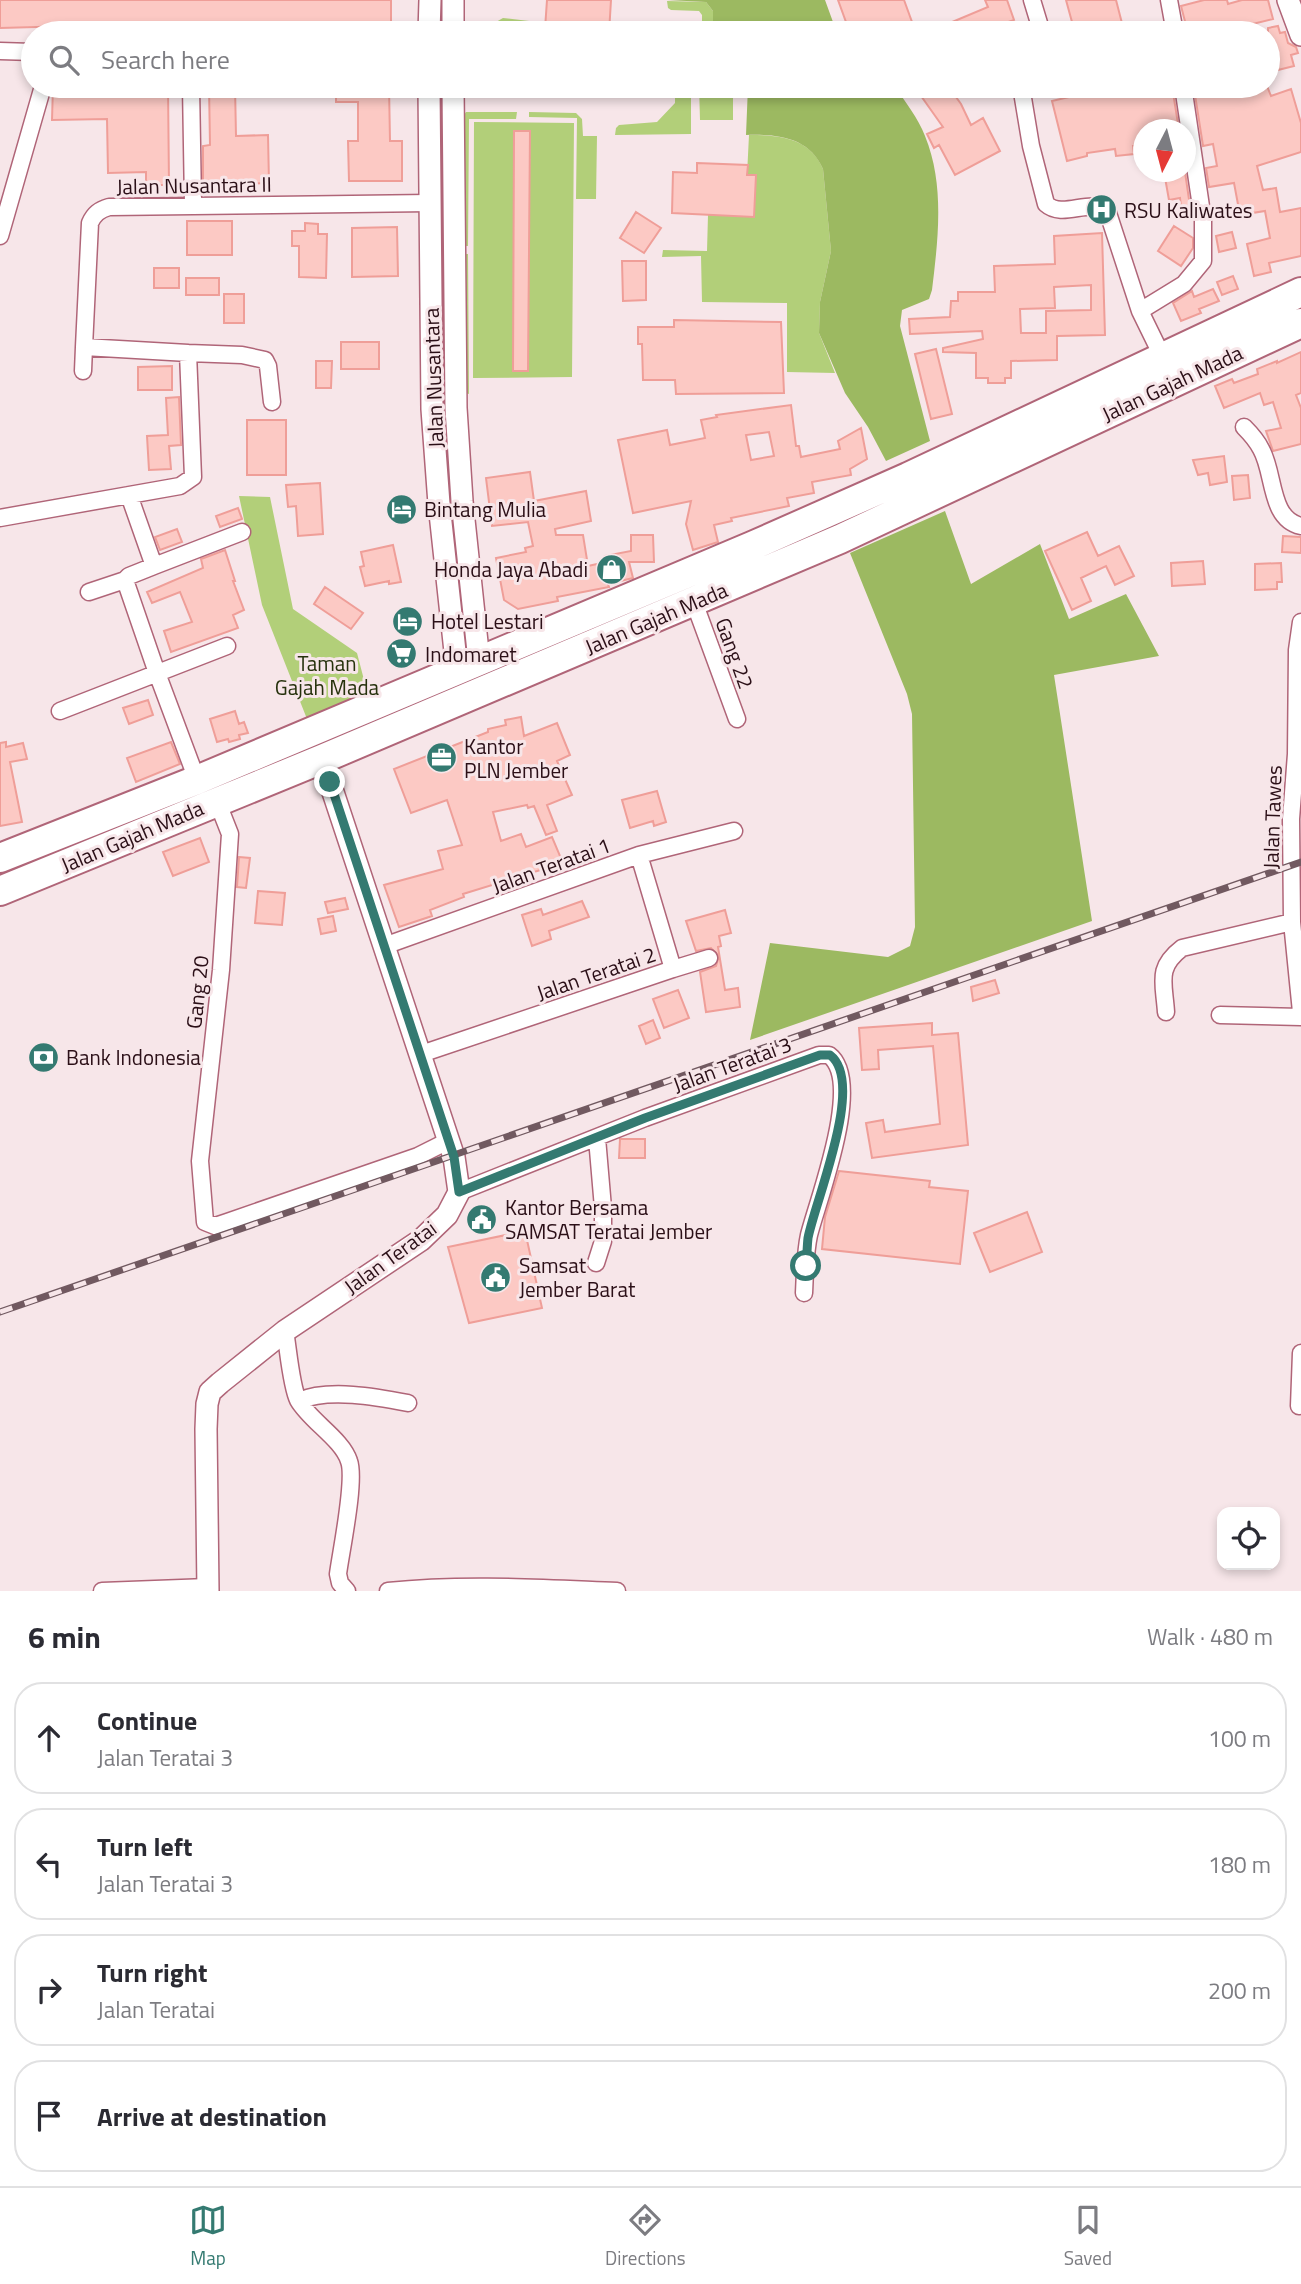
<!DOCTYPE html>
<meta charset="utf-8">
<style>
:root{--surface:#fff;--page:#f2f2f3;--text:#2b2b33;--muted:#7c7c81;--line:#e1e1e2;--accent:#347a71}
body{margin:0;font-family:"Titillium Web",sans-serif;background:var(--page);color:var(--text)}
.controls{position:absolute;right:21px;bottom:21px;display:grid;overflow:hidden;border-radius:14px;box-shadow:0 4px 10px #0003}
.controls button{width:63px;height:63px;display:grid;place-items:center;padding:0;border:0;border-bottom:2px solid var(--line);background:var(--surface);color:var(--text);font:35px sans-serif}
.compass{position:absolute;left:1133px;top:119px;width:63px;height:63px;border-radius:50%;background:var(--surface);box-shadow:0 4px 10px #0003;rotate:186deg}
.stop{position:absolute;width:21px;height:21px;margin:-16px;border:5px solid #347a71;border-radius:50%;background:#fff}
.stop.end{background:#347a71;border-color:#fff;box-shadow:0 2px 7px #0008}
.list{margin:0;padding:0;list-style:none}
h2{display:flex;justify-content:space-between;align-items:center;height:91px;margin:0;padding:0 28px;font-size:30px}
h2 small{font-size:23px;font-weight:400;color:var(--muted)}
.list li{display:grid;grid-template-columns:46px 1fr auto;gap:21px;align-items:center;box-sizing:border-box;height:112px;margin:0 14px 14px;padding:0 14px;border:2px solid var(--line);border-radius:28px}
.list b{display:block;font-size:26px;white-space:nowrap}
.list p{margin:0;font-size:23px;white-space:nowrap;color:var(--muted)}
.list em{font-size:23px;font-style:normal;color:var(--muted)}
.icon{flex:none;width:38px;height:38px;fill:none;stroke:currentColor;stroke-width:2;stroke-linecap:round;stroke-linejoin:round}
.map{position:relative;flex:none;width:1301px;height:1591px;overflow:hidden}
.search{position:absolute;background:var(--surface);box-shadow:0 4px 10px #0003;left:21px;right:21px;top:21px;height:77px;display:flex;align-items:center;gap:18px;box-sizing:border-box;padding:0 24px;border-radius:38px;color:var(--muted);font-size:26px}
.sheet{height:595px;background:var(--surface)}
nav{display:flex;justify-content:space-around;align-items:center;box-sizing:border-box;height:98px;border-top:2px solid var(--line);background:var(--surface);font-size:19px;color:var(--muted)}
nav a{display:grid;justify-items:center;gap:4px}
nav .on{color:var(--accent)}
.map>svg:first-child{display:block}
.green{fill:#b2cf79}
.forest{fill:#9cb961}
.building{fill:#fcc9c4;stroke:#ef9e98;stroke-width:2;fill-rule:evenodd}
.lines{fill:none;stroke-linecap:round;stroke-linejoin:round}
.street-casing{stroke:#b06578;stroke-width:19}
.secondary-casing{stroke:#b06578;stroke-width:24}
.highway-casing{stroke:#b06578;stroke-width:32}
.street{stroke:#fff;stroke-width:16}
.secondary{stroke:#fff;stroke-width:21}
.highway{stroke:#fff;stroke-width:28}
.rail-casing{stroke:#715960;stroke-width:7}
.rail{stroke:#f7e6e9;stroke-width:4.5;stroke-dasharray:13;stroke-linecap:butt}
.route{stroke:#347a71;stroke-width:9}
.labels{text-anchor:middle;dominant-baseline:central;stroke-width:6;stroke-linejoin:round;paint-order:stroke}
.street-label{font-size:21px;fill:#2b0f17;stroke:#f7e6e9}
.poi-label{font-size:21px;fill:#2b0f17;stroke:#f7e6e9;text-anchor:start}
.park-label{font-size:21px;fill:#26310c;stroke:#f7e6e9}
</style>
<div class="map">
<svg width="1301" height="1591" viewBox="0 0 1301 1591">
<rect width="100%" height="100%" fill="#f7e6e9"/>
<path class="green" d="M667,1l39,1 7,9v22h-11v-18l-3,-4 -28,-1 -3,-2z
M503,18l43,5 -1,6 6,1 -6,3 -42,-2 -6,2 -2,-4 1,-7z
M437,86h9l1,313 -2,1h-3z
M675,86h16v48l-76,1 1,-7 3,-3 38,-3 18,-19z
M699,86h34v34h-33z
M466,112h51l-1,7h-47l-1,127h-5l1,-131z
M529,112l47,1 6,6 1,17h14l-1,63h-20l1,-81 -48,-1z
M474,122l100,1 -2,254 -99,1z
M749,135c31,0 61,3 74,34l8,82 -11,51 -1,31 16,40 -48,-1v-69l-85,-1 -1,-46 -39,1 1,-7 44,1 1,-36 46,1 2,-41h-9z
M463,254h5l1,140 -4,-1z
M444,419l3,1 18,202 -3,2 -3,-1 -18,-202z
M239,496l31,1 23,112 64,44 12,46 -62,20 -45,-114z"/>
<path class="forest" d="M667,0h158l12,33h-124v-22l-7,-9z
M748,86h146c11,15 24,32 31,50 20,49 13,104 7,154l-3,9 -27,11 -2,16 30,115 -44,20 -18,-34 -23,-34 -26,-60 1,-31 11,-51 -8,-82c-14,-32 -45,-35 -77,-34z
M945,511l26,73 69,-40 29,75 57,-25 33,62 -105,19 38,246 -342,119 20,-97 118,14 22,-11 5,-19 -3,-213 -5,-20 -57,-141z"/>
<path class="building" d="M0,0h391v33h-55v-6l-67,1v-4l-85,3 1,3 -45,1v-4h-31v-2l-109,3z
M547,0h64l-2,33 -64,-4z
M838,0h66l12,33h-66z
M985,0h22l7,20 -31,11 1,2h-58l62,-26z
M1066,0h50l8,31 -9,2h-40z
M1204,0h23l1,4 14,-4h26l5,19 -41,10 1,4h-45l-7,-27z
M1278,26l2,7 5,-1 3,11 8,4 2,6 -7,2 3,11 -20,5 -6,-25v-18z
M53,86h115l1,99h-23v-13l-38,1 -1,-54 -55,1z
M209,86h26l1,50 32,-1 1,48 -66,2v-39l7,-1z
M336,86h53l1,55h12v40h-53l-1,-40h10v-39h-22z
M914,86h34l13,18 10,21 12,-7 17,33 -45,24 -16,-30 -5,3 -7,-14 16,-7z
M1085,86h87l7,44h-35v15l-11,1 1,8 -18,2 -1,-7 -28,4v3l-20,5 -15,-60 34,-8z
M1198,86h44l1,7 24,-7 4,10 20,-7 10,34v29l-44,14 6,24 13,-2 4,24 21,-4v48l-32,7 2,9 -17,4 -7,-32 23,-6 -5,-27 -25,4 -6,-32 -25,4 -3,-19 11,-2 -4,-22 -10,2 -8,-51 4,-3z
M514,131h16l-2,240h-15z
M697,163l51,2 -1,10h9l-2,42 -82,-4 1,-41 24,1z
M1164,172h21l6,41 -9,2 -2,-17 -11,2z
M636,212l25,16 -17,25 -24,-15z
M187,221h45v34h-45z
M305,223l13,1v10h9l-1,44 -27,-1v-31h-7v-15h13z
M1174,226l19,12v10l-12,18 -23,-15z
M397,227l1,49 -46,1v-49z
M1232,232l4,16 -17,4 -3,-16z
M1102,233l3,102 -48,1v24l-46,1v17h-6v5h-17v-5h-12v-25l-33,-1v-4l40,-9 -1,-8 -72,3 -1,-15 41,-2 1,-16h7v-9h37l-1,-26 61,-2 -1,-28zM1091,285v25l-45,1v22h-25l-1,-24 35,-1 -1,-21z
M622,261h24v39l-23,1z
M154,268h25v20h-25z
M1233,276l5,13 -16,6 -5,-13z
M186,278h33v17h-33z
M1213,289l6,12 -20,8 2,4 -20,8 -8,-18 19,-12 2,6z
M224,294h20v29h-20z
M674,320l107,2 3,71 -108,1 -1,-14h-32l-1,-36h-4v-17h36z
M341,342h38v27h-38z
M936,349l16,65 -21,5 -16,-65z
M1301,352v41l-5,2 5,13v36l-28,7 -7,-20 15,-3 -8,-26 -9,3 -4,-12 -36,15 -9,-22 17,-7 2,4 24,-9 -1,-5 20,-8v2z
M316,361h16l-1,27h-15z
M172,366v24h-34v-23z
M179,397l2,48 -12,1 2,23 -22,1 -2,-34 21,-1 -2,-37z
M791,405l5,41h3l2,11 39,-8 -2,-8 23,-13 6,31 -17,10 1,6 -39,7 2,11 -27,5 2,8 -58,12 1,3 -18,4 4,17 -25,8 -7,-26 5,-23 -58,12 -15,-73 49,-10 3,15 35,-7 -4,-18 16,-3 -1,-2zM769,432l5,24 -23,4 -5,-25z
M247,420h39v55h-39z
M1224,456l3,26 -17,3 -2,-12 -10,2 -5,-15z
M530,472l4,29 52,-10 5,30 -36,8 1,6h27l5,31 18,-4 -1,-6 26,-5v-16h22l1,27h-25l4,16 -25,6 1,3 -52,10 1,4 -40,8 -14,-9 -8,-42 30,-6 -1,-4 8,-2 -5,-24 -36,4 -6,-48z
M1248,475l2,23 -16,2 -2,-24z
M320,483l3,51 -25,2 -2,-30 -8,1 -2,-22z
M238,508l4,11 -22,8 -4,-11z
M177,529l5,13 -22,8 -5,-13z
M1087,532l11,24 21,-10 15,30 -19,9 -9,-19 -25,12 10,23 -19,9 -27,-59z
M1283,536l18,1v16l-19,-1z
M393,545l8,37 -12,2v-3l-24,5 -5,-19 4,-1 -3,-14z
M225,550l10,31h-2l11,29 -11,5 5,13 -67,24 -7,-21 28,-9 -12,-30 -28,11 -5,-11 56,-24 -2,-9z
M1203,561l2,23 -33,2 -1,-23z
M1281,563l1,19h-5v7l-22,1v-26z
M325,587l38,26 -12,16 -37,-25z
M148,700l5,15 -24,9 -6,-16z
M235,711l4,13 5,-2 4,11 -9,2 1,4 -11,3 -1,-3 -11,3 -7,-23z
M521,717l3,19 33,-13 13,32 -13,6 15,34 -25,10 10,26 -11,4 -12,-29 -6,2 -1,-3 -34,7 8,29 20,-7 5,13 26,-10 11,26 -100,31 1,3 -34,13 2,6 -33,11 -15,-42 59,-16 -5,-18 24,-6 -15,-45 -36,13 -17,-44 94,-37v-3l18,-4 -1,-5z
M6,742v5l17,-4 4,16 -17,3 12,60 -22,4v-83z
M171,742l9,22 -44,18 -9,-24z
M657,791l9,31 -12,4 -1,-5 -23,7 -8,-28z
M200,838l9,24 -36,14 -10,-24z
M239,857l11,1 -4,30 -9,-1z
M258,891l27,2 -3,32 -27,-2z
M345,898l3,11 -20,4 -3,-11z
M582,901l7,16 -40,14 2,8 -19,7 -10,-31 19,-6 2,6z
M725,910l6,23 -12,3 2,10 -3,1 7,43 13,-2 2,19 -34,5 -6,-40 16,-6 3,-10 -8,-8 -15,3 -10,-30z
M333,916l3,15 -15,3 -3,-15z
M995,980l4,13 -26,8 -2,-14z
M678,990l11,28 -25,10 -11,-29z
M653,1020l7,18 -14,6 -7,-18z
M932,1023v12l26,-2 10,112 -96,13 -6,-35 17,-3 2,12 55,-8 -7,-78 -55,4 1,19 -17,1 -3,-42z
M620,1139h25v19h-26z
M839,1171l91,10 -1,6 39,4 -8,73 -138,-15 3,-32z
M1027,1212l15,40 -52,20 -16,-39z
M525,1231l17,77 -73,15 -21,-76z"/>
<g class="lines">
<defs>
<path id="street" d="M1032,0l10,33
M1169,0l6,33
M0,51l33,1
M191,86l2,118
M1025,86l-3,6 9,54 15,58c17,15 41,-5 61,6l33,101 22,45
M0,236l43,-150
M1140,311l44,-27 19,-23v-41l-20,-134
M84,347l6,-124c4,-9 9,-13 19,-16l321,-4
M188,353l54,2 23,5 3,6 4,36
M1244,427c6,6 13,14 17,22 14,24 8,70 40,77
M0,518l180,-32 13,-9 -5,-124 -104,-6 -1,24
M154,566l88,-34
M125,580l32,93 40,107
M89,592l36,-12 4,-4 25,-10 -25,-71
M694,602l43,117
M1301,622l-4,28 -1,104 -5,65 1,103 9,90
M60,711l167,-65
M217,801l13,33 -9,136 -21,191 5,61 10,4 12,-4 191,-66 30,-15
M384,946l255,-91 95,-24
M673,969l36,-11
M1166,1012c-2,-30 -10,-44 16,-64l110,-26
M1220,1015l81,2
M421,1054l252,-85 -34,-114
M459,1192l186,-74 174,-63h10c35,26 -11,144 -20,180 -4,18 -4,39 -5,58
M596,1263l7,-22v-33l-6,-70
M285,1331c3,16 6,55 13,69 12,21 44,39 51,61 7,19 -8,90 -11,113l2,9 7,8
M299,1401c29,-13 78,-4 109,2
M1299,1406l2,-53
M102,1591l106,-4
M388,1591c76,-8 153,-3 229,0"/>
<path id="secondary" d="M1288,0l13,35
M429,33l1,-33
M453,33v-33
M429,86l3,323 7,95 18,166
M453,86l3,322 6,93 17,160
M208,1591l-2,-162 1,-25 3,-12 10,-9 65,-52 136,-91 26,-25 12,-23 -5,-35 -132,-398"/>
<path id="highway" d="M0,858l197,-78 555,-234 156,-69 393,-185
M0,891l322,-132 518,-220 461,-216"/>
</defs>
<use href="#street" class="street-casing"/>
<use href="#secondary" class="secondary-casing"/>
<use href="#highway" class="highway-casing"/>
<use href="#street" class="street"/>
<use href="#secondary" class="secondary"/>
<use href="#highway" class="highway"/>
<defs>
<path id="rail" d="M0,1312l1301,-450"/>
</defs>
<use href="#rail" class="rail-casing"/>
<use href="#rail" class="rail"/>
</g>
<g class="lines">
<path class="route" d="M330,782l124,375 5,35 186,-74 175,-63h10c36,27 -15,146 -22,183 -1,9 -1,19 -2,28"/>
</g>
<defs>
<symbol id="hospital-disc" viewBox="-11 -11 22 22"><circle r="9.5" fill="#347a71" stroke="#f7e6e9"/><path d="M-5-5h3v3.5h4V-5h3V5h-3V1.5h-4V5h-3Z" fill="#fff"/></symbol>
<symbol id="hotel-disc" viewBox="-11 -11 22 22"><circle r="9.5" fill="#347a71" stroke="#f7e6e9"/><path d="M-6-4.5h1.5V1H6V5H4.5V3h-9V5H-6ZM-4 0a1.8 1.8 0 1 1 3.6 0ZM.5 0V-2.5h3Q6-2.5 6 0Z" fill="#fff"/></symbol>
<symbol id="shop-disc" viewBox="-11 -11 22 22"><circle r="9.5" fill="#347a71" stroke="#f7e6e9"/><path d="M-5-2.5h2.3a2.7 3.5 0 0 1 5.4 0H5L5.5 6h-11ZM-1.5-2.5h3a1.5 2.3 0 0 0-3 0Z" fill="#fff"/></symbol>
<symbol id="supermarket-disc" viewBox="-11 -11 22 22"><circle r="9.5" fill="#347a71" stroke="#f7e6e9"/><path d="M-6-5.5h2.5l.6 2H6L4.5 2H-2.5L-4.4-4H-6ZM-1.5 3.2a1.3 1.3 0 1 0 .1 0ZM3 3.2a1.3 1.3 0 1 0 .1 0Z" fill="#fff"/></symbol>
<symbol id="office-disc" viewBox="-11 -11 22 22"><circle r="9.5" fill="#347a71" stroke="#f7e6e9"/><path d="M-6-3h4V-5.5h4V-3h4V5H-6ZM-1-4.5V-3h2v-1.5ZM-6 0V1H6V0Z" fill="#fff"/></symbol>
<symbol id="bank-disc" viewBox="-11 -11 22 22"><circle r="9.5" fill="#347a71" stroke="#f7e6e9"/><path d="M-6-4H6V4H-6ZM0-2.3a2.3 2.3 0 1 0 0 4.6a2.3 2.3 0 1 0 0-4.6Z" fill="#fff"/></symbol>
<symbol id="civic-disc" viewBox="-11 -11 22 22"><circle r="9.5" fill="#347a71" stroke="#f7e6e9"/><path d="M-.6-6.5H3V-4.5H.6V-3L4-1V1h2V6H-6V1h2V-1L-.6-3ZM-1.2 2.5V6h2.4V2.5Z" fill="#fff"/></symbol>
</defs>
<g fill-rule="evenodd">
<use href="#hospital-disc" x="1084" y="192" width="35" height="35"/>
<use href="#hotel-disc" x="384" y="492" width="35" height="35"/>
<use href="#shop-disc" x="594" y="552" width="35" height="35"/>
<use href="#hotel-disc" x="390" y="604" width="35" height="35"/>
<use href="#supermarket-disc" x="384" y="636" width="35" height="35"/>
<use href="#office-disc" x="424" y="740" width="35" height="35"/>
<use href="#bank-disc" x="26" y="1040" width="35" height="35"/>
<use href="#civic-disc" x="464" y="1202" width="35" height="35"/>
<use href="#civic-disc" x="478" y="1260" width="35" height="35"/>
</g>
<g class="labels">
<g class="street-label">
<text transform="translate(194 185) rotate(-1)">Jalan Nusantara II</text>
<text transform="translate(433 378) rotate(-92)">Jalan Nusantara</text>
<text transform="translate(1172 383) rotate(-25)">Jalan Gajah Mada</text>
<text transform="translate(656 618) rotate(-23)">Jalan Gajah Mada</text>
<text transform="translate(735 653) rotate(70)">Gang 22</text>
<text transform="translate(1272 817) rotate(-88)">Jalan Tawes</text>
<text transform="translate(132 836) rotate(-23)">Jalan Gajah Mada</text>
<text transform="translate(551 865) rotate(-20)">Jalan Teratai 1</text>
<text transform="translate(596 973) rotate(-19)">Jalan Teratai 2</text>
<text transform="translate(197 992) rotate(-84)">Gang 20</text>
<text transform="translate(732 1064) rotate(-20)">Jalan Teratai 3</text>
<text transform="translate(390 1257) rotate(-36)">Jalan Teratai</text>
</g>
<g class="poi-label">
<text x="1124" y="210">RSU Kaliwates</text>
<text x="424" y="509">Bintang Mulia</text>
<text x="588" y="569" text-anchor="end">Honda Jaya Abadi</text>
<text x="431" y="621">Hotel Lestari</text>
<text x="425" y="654">Indomaret</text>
<text x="464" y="746">Kantor<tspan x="464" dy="24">PLN Jember</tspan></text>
<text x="66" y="1057">Bank Indonesia</text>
<text x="505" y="1207">Kantor Bersama<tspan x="505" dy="24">SAMSAT Teratai Jember</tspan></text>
<text x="519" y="1265">Samsat<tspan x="519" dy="24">Jember Barat</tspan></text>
</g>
<g class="park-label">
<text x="327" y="663">Taman<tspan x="327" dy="24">Gajah Mada</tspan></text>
</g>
</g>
</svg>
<div class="controls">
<button><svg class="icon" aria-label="locate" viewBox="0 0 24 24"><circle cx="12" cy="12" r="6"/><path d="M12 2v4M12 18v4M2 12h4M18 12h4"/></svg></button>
</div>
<svg class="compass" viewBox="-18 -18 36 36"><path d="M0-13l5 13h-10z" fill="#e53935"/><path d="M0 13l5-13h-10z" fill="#7c7c81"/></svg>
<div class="stop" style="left:806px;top:1266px"></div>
<div class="stop end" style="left:330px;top:782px"></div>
<div class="search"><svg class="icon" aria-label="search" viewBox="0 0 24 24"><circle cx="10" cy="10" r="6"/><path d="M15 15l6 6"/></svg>Search here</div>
</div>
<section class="sheet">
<h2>6 min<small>Walk · 480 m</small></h2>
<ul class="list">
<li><svg class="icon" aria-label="ahead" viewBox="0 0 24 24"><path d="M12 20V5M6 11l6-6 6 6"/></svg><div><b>Continue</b><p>Jalan Teratai 3</p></div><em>100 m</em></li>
<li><svg class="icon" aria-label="left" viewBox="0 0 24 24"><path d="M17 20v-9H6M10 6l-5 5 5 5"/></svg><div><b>Turn left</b><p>Jalan Teratai 3</p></div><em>180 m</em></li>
<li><svg class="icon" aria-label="right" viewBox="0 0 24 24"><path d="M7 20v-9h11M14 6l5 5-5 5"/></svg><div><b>Turn right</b><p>Jalan Teratai</p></div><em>200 m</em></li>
<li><svg class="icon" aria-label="arrive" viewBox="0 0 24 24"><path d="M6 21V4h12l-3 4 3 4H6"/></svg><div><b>Arrive at destination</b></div></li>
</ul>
</section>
<nav>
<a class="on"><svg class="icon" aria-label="map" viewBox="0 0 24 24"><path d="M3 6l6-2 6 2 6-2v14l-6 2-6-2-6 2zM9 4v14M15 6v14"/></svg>Map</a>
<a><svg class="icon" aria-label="directions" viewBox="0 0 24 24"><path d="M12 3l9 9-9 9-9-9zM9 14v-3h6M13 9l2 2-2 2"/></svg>Directions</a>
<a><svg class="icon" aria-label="saved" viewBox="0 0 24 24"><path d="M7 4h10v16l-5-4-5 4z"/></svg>Saved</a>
</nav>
